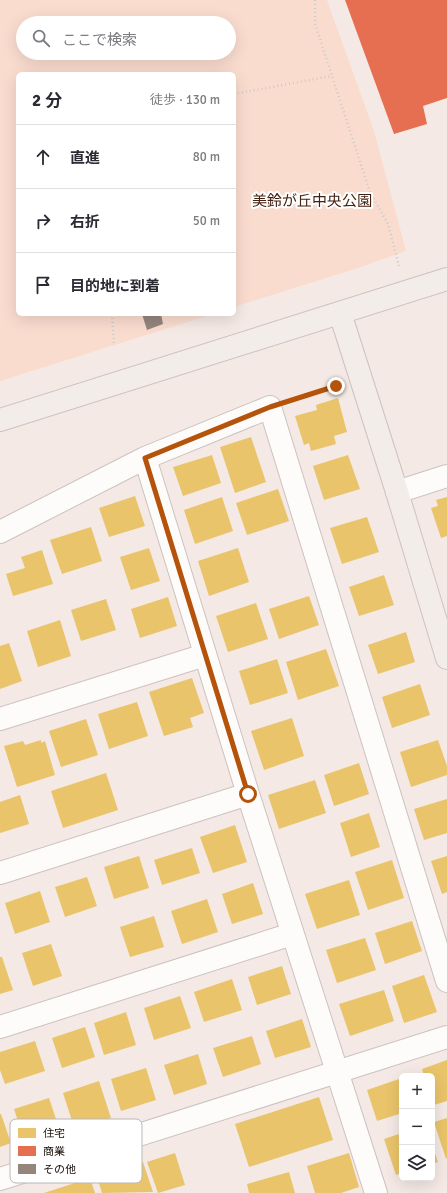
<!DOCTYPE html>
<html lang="ja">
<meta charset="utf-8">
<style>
:root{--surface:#fff;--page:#f7f7f7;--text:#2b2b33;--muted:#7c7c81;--line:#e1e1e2}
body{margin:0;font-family:Signika,"Noto Sans JP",sans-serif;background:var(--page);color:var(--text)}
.controls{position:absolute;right:12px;bottom:12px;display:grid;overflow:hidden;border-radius:6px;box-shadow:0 4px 16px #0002}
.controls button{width:36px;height:36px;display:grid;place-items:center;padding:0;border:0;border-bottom:1px solid var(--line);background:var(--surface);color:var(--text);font:20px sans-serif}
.stop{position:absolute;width:12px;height:12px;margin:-9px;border:3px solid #b45309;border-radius:50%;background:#fff}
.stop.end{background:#b45309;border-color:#fff;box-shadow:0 1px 4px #0008}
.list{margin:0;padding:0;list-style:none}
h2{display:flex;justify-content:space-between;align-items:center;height:52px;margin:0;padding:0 16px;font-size:17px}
h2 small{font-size:13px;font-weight:400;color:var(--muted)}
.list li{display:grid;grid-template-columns:26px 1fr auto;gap:12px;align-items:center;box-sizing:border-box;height:64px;padding:0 16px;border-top:1px solid var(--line)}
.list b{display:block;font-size:15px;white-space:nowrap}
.list em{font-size:13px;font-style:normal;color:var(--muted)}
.icon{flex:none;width:22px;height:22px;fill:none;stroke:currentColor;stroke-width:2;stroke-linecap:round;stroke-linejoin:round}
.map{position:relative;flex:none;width:447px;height:1193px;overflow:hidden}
.search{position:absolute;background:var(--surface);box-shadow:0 4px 16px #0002;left:16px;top:16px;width:220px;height:44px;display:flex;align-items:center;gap:10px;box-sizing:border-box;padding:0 14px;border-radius:22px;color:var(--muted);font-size:15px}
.panel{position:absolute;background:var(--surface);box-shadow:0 4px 16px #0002;left:16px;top:72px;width:220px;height:244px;border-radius:6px}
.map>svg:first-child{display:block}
.green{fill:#fadccf;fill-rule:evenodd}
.homes{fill:#e9c46a}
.shops{fill:#e76f51}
.building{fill:#95857d}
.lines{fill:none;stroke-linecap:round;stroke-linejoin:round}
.street-casing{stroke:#ccc2be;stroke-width:24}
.secondary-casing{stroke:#ccc2be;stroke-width:24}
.path{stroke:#cdc9c8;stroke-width:2.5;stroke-dasharray:1 3;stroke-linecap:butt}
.street{stroke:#fdfcfb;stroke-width:22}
.secondary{stroke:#f3edea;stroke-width:22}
.route{stroke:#b45309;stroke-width:5}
.labels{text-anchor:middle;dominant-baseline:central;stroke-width:4;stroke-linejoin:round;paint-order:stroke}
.park-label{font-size:15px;fill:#442110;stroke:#fff}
.key{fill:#fff;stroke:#b9b7b6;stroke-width:1}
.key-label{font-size:11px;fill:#170e0a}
</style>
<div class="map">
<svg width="447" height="1193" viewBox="0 0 447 1193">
<rect width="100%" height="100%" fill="#f4e9e4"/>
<path class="green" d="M0,0h327l47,131 32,120 -45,16 -127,40v-233h-216v240h195l-213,67zM23,23h206v30h-206z"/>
<path class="homes" d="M338,398l9,34 -13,4 2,8 -25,7 -2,-8 -5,2 -9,-29 22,-6 -1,-5z
M251,437l15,45 -31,11 -15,-46z
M212,455l9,28 -38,13 -10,-29z
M348,455l12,34 -36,11 -11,-34z
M278,489l11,32 -42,14 -11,-32z
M135,496l10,30 -36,11 -10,-29z
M222,497l11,34 -38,13 -11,-34z
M447,497v39l-6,2 -10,-30 7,-2 -2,-6z
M367,517l12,35 -37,12 -12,-36z
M91,527l11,34 -40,13 -12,-34z
M149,548l11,33 -29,9 -11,-33z
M238,548l11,34 -40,14 -11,-35z
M42,550l11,34 -40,12 -7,-22 19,-6 -4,-11z
M384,575l10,30 -35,11 -10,-29z
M309,596l10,29 -40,14 -10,-30z
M168,597l9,29 -37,12 -9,-29z
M106,599l10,31 -35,11 -10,-31z
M256,603l12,36 -40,13 -12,-36z
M60,620l11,36 -33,11 -11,-36z
M406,632l9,30 -37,12 -10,-29z
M9,643l13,38 -22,8v-43z
M326,649l13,37 -41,14 -12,-38z
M277,659l11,34 -38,12 -11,-34z
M192,678l12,35 -14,5 3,9 -29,9 -15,-44z
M420,684l10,31 -38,13 -10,-31z
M137,702l11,34 -39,13 -11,-35z
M292,718l12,38 -40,14 -13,-39z
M86,719l12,36 -37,12 -12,-36z
M41,740v3l4,-2 10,34 -38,12 -13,-41 19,-5 2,4z
M438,740l9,26v9l-36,12 -11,-35z
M359,763l10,31 -35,12 -10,-31z
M106,773l12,37 -55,18 -12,-37z
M315,780l11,33 -47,16 -11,-34z
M20,795l9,29 -29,9v-31z
M447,799v34l-23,7 -10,-31z
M369,813l11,34 -29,10 -11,-34z
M235,825l12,37 -34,11 -13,-36z
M192,848l8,25 -38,12 -8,-25z
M139,856l10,32 -35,11 -10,-32z
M447,856v36l-5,2 -11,-33z
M392,860l12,38 -36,12 -13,-38z
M87,877l10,29 -32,11 -10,-30z
M349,880l11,35 -43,14 -12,-35z
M253,883l10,31 -31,10 -10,-30z
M40,891l10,31 -35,12 -10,-31z
M207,899l11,33 -36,12 -11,-33z
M154,916l10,31 -34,10 -10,-30z
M412,921l10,30 -37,13 -10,-31z
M365,938l11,32 -39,13 -11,-33z
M51,944l11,32 -29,10 -11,-33z
M0,957h2l11,33 -13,4z
M282,966l9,28 -34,11 -9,-28z
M424,975l13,37 -33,11 -12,-37z
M232,979l10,31 -38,12 -10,-30z
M384,990l10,31 -44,15 -11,-32z
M180,996l11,32 -37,12 -10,-32z
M126,1012l10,33 -32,10 -10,-32z
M302,1019l9,28 -36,11 -9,-27z
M85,1027l10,30 -33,11 -10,-30z
M252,1036l9,28 -38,13 -10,-29z
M35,1041l10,30 -40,13 -5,-14v-18z
M198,1054l9,30 -33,11 -10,-30z
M447,1060v41l-13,4 -2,-6v-23h-8l-2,-7z
M146,1068l10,32 -35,11 -10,-32z
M402,1078v35l-25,8 -10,-31z
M99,1081l12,37 -36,12 -12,-37z
M319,1097l14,43 -84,27 -14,-43z
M49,1098l11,33 -35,11 -11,-33z
M0,1114h1l10,29 -11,4z
M447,1118v40l-1,1 -12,-37z
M402,1133v40l-6,2 -12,-36z
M432,1145l6,17 -6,2z
M175,1153l10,32 -27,8 -11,-31z
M349,1153l10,34 -18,6h-26l-8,-27z
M143,1162l10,30 -51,1 -5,-16z
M289,1172l6,21h-46l-2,-9z
M90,1178l5,15h-51z"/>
<path class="shops" d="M345,0h102v98l-24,8 4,18 -33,10z"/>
<path class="building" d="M142,314h19l2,10 -16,6z"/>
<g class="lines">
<defs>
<path id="street" d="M145,458l103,336 128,399
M397,492l50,-16
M0,532l145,-74 125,-51 177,574
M0,719l205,-64
M0,873l248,-79
M0,1027l292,-93
M0,1179l447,-142"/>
<path id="secondary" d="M340,313l57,179 50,166
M0,420l447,-141"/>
</defs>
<use href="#street" class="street-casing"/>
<use href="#secondary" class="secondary-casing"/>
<path class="path" d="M315,0v24l55,168 18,32 11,42
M234,94l97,-18
M112,314l2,32
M295,399l41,-13"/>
<use href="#street" class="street"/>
<use href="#secondary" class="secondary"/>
</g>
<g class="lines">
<path class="route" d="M248,794l-103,-336 125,-51 66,-21"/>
</g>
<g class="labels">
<g class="park-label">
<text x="312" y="201">美鈴が丘中央公園</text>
</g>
</g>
<rect x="10" y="1119" width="132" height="64" rx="6" class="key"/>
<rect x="18" y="1128" width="18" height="10" fill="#e9c46a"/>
<rect x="18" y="1146" width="18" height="10" fill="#e76f51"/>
<rect x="18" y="1164" width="18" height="10" fill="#95857d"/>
<g class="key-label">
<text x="43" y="1137">住宅</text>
<text x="43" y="1155">商業</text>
<text x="43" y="1173">その他</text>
</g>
</svg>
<div class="controls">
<button>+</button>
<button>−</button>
<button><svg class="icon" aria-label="layers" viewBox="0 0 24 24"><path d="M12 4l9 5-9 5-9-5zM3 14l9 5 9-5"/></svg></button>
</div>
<div class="stop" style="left:248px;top:794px"></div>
<div class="stop end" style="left:336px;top:386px"></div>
<div class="search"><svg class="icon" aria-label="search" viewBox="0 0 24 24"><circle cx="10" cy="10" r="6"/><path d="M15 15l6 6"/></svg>ここで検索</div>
<section class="panel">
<h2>2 分<small>徒歩 · 130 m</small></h2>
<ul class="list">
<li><svg class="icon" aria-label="ahead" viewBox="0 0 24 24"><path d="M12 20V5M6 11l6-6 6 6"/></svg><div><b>直進</b></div><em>80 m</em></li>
<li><svg class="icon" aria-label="right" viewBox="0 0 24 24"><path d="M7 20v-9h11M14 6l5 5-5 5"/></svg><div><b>右折</b></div><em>50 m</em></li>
<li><svg class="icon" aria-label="arrive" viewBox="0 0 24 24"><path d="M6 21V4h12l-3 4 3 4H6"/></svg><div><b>目的地に到着</b></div></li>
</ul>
</section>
</div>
